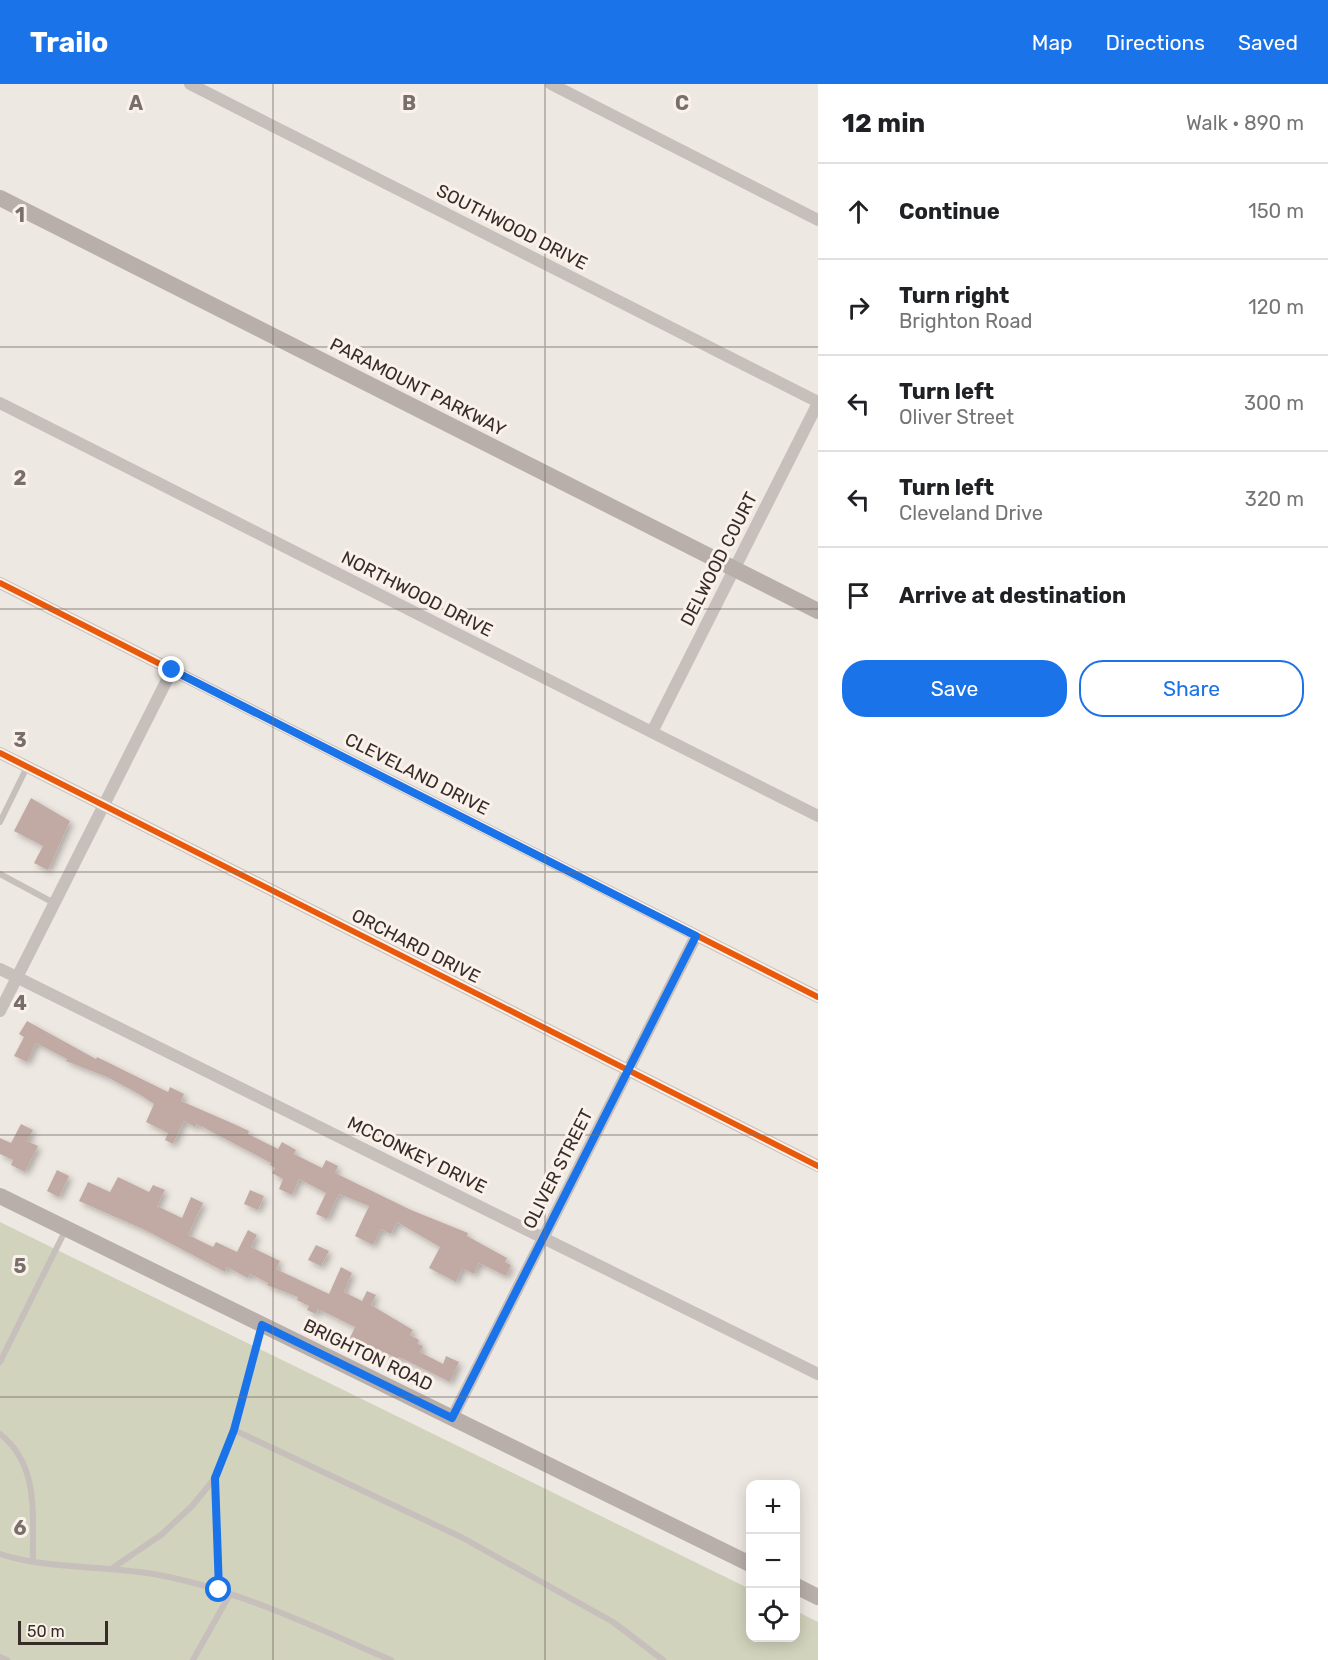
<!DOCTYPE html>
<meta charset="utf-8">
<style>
:root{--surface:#fff;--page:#f6f6f6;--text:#202124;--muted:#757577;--line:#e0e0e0;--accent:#1a73e8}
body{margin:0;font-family:Rubik,sans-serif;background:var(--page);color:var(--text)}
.controls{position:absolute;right:18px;bottom:18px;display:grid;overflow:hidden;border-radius:12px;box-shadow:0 3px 15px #0003}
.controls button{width:54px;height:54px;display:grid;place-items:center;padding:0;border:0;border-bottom:2px solid var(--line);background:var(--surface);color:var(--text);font:30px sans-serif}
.scale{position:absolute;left:18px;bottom:15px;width:90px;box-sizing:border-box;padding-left:6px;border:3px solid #382c29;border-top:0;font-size:16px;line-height:21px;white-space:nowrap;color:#382c29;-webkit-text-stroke:4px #faf1ea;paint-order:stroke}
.stop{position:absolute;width:18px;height:18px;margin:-14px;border:4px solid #1a73e8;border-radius:50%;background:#fff}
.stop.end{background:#1a73e8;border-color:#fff;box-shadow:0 2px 6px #0008}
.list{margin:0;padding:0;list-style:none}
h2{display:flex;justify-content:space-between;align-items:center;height:78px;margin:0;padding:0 24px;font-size:26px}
h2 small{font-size:20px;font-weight:400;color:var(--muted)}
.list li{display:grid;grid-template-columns:39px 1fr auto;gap:18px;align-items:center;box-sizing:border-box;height:96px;padding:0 24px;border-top:2px solid var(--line)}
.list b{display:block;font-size:22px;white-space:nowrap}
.list p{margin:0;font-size:20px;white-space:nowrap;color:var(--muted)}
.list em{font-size:20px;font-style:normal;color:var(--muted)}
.actions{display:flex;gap:12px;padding:18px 24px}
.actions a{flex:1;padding:14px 0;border:2px solid var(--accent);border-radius:24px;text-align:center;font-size:21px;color:var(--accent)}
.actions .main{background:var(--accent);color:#fff}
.icon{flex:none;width:33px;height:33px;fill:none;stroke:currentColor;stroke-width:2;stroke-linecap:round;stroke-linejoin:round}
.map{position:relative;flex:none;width:818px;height:1576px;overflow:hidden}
header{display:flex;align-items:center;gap:36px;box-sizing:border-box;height:84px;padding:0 30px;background:var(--accent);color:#fff}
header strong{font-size:28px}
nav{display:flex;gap:33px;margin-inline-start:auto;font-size:21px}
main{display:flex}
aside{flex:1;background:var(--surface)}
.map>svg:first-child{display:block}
.green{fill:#d1d3bc}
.building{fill:#c1aaa4;filter:url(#shadow)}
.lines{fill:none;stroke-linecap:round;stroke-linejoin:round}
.lane{stroke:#c7bfbb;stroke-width:6}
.street{stroke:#c7bfbb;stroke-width:12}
.secondary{stroke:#b8afab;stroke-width:16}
.cycleway-casing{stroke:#faf1ea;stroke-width:10}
.cycleway{stroke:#e8590c;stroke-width:6}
.route{stroke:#1a73e8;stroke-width:8}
.grid{fill:none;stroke:#786e6a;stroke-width:1.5;stroke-opacity:0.55}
.labels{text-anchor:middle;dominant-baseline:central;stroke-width:6;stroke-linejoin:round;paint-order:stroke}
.street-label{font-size:18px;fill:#382c29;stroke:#faf1ea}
.grid-label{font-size:20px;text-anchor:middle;font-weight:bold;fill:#786e6a;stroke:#faf1ea;stroke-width:6;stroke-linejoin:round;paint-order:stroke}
</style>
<header>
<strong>Trailo</strong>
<nav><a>Map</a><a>Directions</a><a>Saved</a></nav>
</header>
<main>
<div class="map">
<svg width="818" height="1576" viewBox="0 0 818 1576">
<defs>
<filter id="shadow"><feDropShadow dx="3.5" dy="3.5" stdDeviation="3" flood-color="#0004"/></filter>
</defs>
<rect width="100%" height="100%" fill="#eee8e2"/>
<path class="green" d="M0,1138l750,367v49h46v-27l22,11v38h-818z"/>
<path class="building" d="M31,714l39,23 -22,49 -14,-7 9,-17 -29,-15z
M27,937l69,38 1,-2 71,35 2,-5 14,7 -3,7 53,23 15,7 -1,3 30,15 4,-7 14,8 -2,4 28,14 4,-8 12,6 -3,7 76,37 57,23 -1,3 40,22 -2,4 6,3 -5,11 -27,-13 -5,11 -12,-6 -6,14 -27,-14 11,-21 -43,-25 -6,12 -10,-5 -8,16 -18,-9 14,-30 -30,-12 -12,25 -11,-5 10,-21 -27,-14 -7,16 -13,-6 4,-10 -11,-6 3,-5 -5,-3 1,-2 -74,-39 -2,3 -11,-6 -11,23 -8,-4 3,-7 -22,-11 8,-18 -15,-10 -32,-17 -41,-16 1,-2 -31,-16 -9,19 -13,-6 10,-19 -5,-3z
M21,1040l12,6 -6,11 11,5 -13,26 -14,-7 2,-5 -13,-6v-16l11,5z
M57,1086l12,6 -10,21 -12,-6z
M118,1093l31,15 4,-7 12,5 -8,16 25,12 9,-21 12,6 -15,32 25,12 3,-5 21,10 11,-22 9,5 -6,12 29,14 -4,8 53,25 12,-27 11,6 -8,19 18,9 5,-10 9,4 -5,10 42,25 -3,5 9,5 -1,4 5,2 -3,6 23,12 3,-8 13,6 -9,20 -51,-25 -1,2 -36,-17 -2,4 -11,-6 6,-13 -37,-18 -2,5 -9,-4 2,-4 -12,-6 1,-3 -31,-12 1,-2 -18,-9 -2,4 -21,-11 -2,5 -80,-42 -66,-29 9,-19 22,10z
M250,1106l14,6 -6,14 -14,-6z
M316,1161l13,6 -8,15 -13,-6z"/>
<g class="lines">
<path class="lane" d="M0,738l27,-55
M0,790l54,29
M0,1278l65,-131
M234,1346l229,108 150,84 50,38
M0,1350c40,31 32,82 33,127
M215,1394l4,113
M0,1470c51,16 107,11 159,21 80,15 157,53 232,85
M114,1483l47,-32 31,-29 23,-28 19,-48 28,-105
M0,1573l7,3
M193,1576l37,-66"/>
<path class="street" d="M190,0l628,318
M551,0l267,136
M0,319l818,413
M0,499l818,414
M652,648l166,-329
M0,669l818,413
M0,885l818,405
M0,927l172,-341
M452,1334l244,-482"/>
<path class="secondary" d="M0,114l818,413
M0,1112l750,368
M796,1502l22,11"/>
<defs>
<path id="cycleway" d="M0,499l818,414
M0,669l818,413"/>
</defs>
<use href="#cycleway" class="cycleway-casing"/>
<use href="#cycleway" class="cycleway"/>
</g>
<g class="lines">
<path class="route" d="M172,586l524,266 -244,482 -190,-93 -28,105 -19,48 4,112"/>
</g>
<path class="grid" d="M273,0v1576M545,0v1576M0,263h818M0,525h818M0,788h818M0,1051h818M0,1313h818"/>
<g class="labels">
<g class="street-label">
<text transform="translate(512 143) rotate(27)">SOUTHWOOD DRIVE</text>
<text transform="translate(418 303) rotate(27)">PARAMOUNT PARKWAY</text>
<text transform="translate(719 475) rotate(-63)">DELWOOD COURT</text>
<text transform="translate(417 510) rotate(27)">NORTHWOOD DRIVE</text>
<text transform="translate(417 690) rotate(27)">CLEVELAND DRIVE</text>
<text transform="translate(416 862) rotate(27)">ORCHARD DRIVE</text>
<text transform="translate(417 1071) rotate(26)">MCCONKEY DRIVE</text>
<text transform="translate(558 1085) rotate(-63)">OLIVER STREET</text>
<text transform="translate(368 1271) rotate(26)">BRIGHTON ROAD</text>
</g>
</g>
<g class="grid-label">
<text x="136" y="26">A</text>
<text x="409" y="26">B</text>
<text x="682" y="26">C</text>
<text x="20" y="138">1</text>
<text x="20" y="401">2</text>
<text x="20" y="663">3</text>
<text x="20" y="926">4</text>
<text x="20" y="1189">5</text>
<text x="20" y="1451">6</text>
</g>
</svg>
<div class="controls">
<button>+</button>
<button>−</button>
<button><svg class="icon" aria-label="locate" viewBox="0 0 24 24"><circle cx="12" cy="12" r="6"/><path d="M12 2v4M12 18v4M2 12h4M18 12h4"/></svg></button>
</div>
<div class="scale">50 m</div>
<div class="stop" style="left:219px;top:1506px"></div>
<div class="stop end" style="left:172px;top:586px"></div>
</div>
<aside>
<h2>12 min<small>Walk · 890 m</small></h2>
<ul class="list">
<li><svg class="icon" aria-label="ahead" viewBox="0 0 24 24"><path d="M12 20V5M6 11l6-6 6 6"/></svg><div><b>Continue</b></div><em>150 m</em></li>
<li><svg class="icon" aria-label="right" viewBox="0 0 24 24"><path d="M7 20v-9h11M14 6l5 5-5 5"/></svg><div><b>Turn right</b><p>Brighton Road</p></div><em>120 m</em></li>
<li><svg class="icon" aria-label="left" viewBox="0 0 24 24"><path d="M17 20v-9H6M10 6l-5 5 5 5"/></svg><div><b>Turn left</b><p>Oliver Street</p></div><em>300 m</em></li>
<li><svg class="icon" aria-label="left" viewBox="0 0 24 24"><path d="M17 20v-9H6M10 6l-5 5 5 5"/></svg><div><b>Turn left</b><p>Cleveland Drive</p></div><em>320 m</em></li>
<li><svg class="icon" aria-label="arrive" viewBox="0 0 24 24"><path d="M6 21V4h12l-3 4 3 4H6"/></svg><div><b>Arrive at destination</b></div></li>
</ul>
<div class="actions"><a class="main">Save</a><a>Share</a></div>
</aside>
</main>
